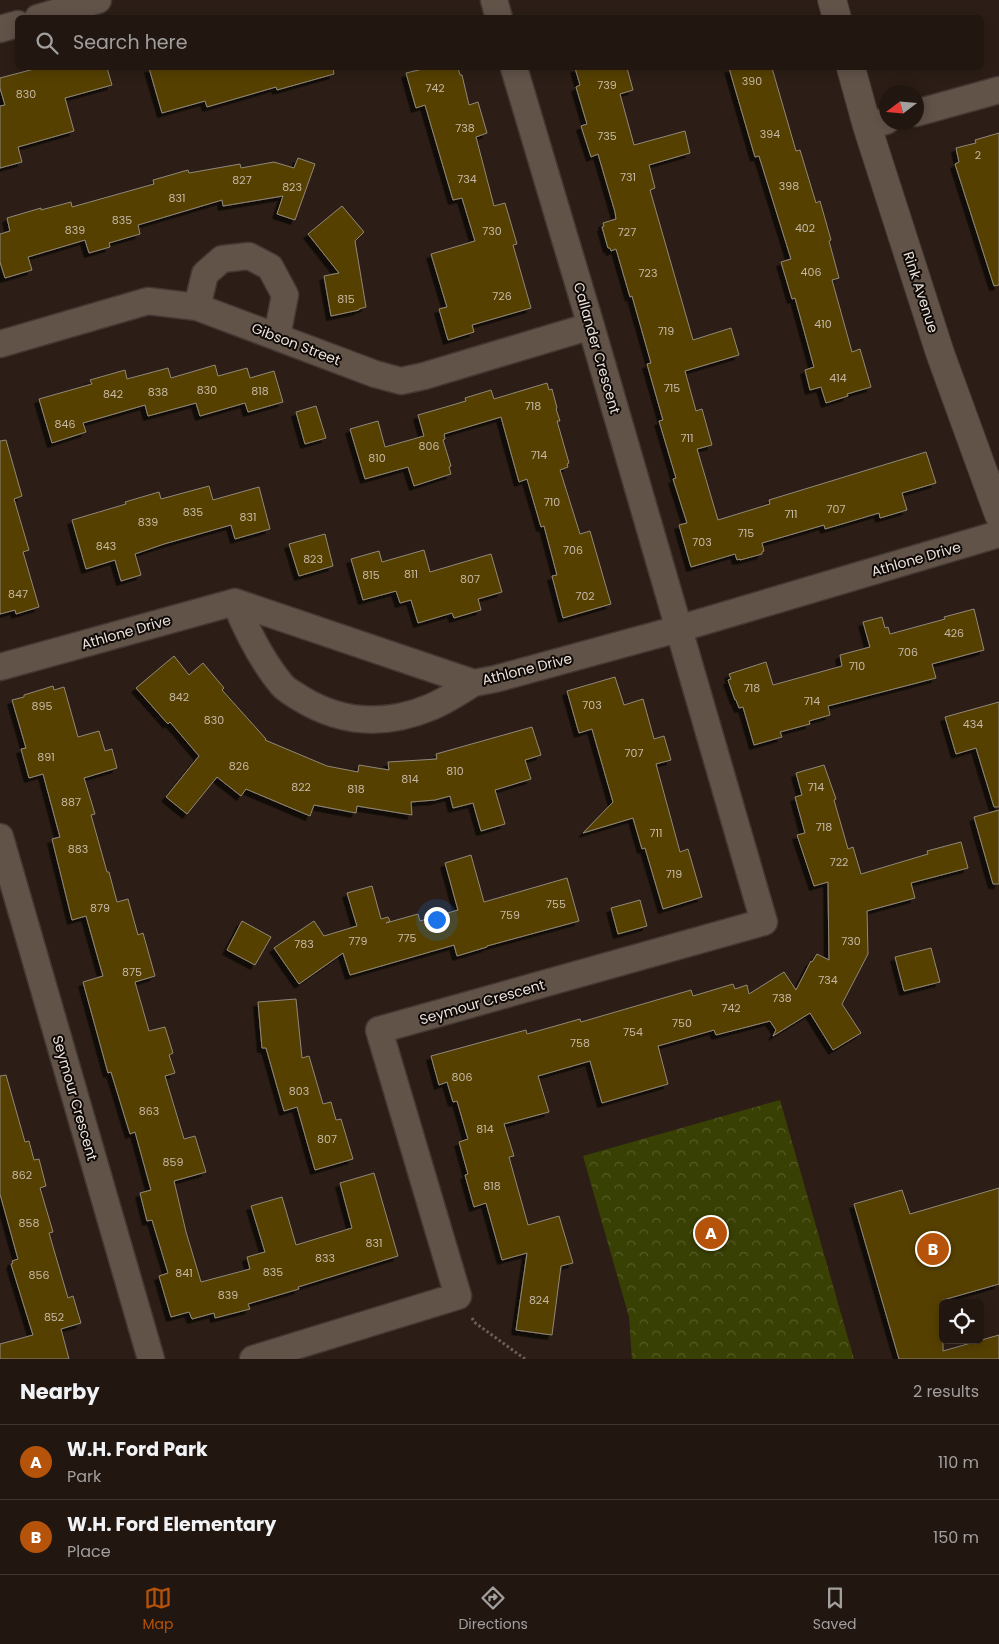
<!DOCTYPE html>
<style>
:root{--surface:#211610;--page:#2d231e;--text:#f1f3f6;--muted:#a29f9f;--line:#3e3530;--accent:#b45309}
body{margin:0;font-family:Poppins,sans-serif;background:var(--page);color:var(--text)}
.controls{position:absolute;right:15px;bottom:15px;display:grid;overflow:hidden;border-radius:8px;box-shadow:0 2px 12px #0003}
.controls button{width:45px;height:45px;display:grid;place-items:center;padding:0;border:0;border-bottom:1px solid var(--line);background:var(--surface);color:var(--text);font:25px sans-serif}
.compass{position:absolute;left:879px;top:85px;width:45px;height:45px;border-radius:50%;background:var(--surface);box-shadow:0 2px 12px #0003;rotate:254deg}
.you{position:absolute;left:436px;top:919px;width:18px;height:18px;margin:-12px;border:4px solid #fff;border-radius:50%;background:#1a73e8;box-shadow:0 0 0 8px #1a73e833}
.badge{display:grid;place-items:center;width:32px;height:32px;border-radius:50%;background:var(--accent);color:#fff;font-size:16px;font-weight:700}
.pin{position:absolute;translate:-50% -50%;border:2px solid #fff;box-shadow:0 1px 5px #0006}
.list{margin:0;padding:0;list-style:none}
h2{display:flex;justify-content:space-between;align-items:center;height:65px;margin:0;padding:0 20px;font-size:21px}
h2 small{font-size:16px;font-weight:400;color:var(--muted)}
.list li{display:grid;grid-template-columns:32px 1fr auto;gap:15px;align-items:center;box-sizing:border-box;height:75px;padding:0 20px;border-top:1px solid var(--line)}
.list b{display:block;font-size:19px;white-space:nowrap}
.list p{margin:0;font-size:16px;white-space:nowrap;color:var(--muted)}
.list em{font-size:16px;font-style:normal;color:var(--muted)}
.icon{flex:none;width:28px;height:28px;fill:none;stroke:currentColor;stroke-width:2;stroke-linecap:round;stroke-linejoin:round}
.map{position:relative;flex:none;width:999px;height:1359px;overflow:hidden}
.search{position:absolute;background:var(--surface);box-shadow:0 2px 12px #0003;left:15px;right:15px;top:15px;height:55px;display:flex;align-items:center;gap:12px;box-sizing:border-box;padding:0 18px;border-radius:8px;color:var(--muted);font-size:19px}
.sheet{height:215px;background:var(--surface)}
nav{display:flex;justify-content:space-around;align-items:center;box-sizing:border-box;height:70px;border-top:1px solid var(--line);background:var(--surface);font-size:14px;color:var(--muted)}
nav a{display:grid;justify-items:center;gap:2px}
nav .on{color:var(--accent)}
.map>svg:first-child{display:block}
.forest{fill:url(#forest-crowns)}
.building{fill:#553f03;stroke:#908878;filter:url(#shadow)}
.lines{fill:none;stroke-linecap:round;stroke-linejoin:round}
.minor-casing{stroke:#433833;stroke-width:29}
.tertiary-casing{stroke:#433833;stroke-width:30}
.path{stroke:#6c5f58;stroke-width:3;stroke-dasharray:2.5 2.5;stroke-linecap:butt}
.minor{stroke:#625349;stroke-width:26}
.tertiary{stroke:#625349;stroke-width:28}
.labels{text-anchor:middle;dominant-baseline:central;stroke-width:4;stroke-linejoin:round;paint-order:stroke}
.number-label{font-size:11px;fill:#c6b8a6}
.street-label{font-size:14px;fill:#ebe1dc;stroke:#100a07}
</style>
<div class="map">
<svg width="999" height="1359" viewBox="0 0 999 1359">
<defs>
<pattern id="forest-crowns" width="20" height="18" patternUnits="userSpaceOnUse" patternTransform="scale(1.25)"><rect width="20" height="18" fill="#394003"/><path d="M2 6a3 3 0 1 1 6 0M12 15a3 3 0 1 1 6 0" fill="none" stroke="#565b27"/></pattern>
<filter id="shadow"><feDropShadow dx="-4.5" dy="4.5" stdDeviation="0" flood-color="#0009"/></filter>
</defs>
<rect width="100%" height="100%" fill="#2c1e16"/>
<path class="forest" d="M780,1100l74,259h-222l-3,-42 -46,-161z"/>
<path class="building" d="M38,68h69l5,17 -47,13 9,33 -56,16 4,15 -22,6v-62l5,-1 -5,-17v-10z
M149,68h184l1,6 -57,16 -1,-3 -69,20 -2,-6 -43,12z
M427,68h31l2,7h2l7,30 9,-3 9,31 -11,4 18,69 11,-3 12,41 -4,1 18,63 -59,17 2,7 -26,8 -9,-31 8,-2 -16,-53 44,-13 -13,-43 -9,2 -28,-95 -9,3 -10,-35z
M575,68h52l6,22 -13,4 14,51 51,-14 5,22 -41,12 6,23 -5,2 43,150 38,-12 8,27 -54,16 11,40 6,-2 10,36 -15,4 21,71 52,-16 -1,-4 157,-48 10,31 -34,10 5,17 -27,8 -1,-5 -54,16 -1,-4 -62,18 2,8 -2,1v2l-22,6v-1l-3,1 -2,-6 -44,13 -12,-42 8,-2 -14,-44 3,-1 -17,-57 4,-1 -16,-56 4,-1 -19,-67 -2,1 -14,-48 -5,2 -1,-3h-2l-6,-21 2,-1 -1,-3 13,-4 -1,-7 -17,-58 -7,3 -10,-31 6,-2 -11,-37 4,-2z
M729,68h43l24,83 4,-1 16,53 4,-2 11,39 -2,1 10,37 -7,2 20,72 8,-3 11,38 -24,7 1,2 -22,7 -5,-16 -11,3 -5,-20 9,-3 -19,-69 -3,1 -11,-37 10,-3 -32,-103 -4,1z
M999,133v152l-5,1 -39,-122 4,-2 -3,-14 20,-5 -1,-3z
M298,158l17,6 -20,56 -18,-6 6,-18 -60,10 -1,-6 -84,25 2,9 -31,9 1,4 -21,6 -4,-13 -57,17 4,13 -27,8 -5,-16v-28l10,-3 -3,-13 34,-10v2l30,-8 1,5 82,-23 -1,-4 35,-10 1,3 51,-9 1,4 33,-6 20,6z
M342,206l22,26 -9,9 11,66 -7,2v1l-28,6 -7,-40 15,-3 -31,-39z
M215,365l3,11 29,-8 3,10 24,-7 9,31 -35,10 -3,-9 -45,13 -4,-13 -48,13 -3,-11 -62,18 3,9 -34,11 -13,-44 53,-15 -2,-4 35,-10 2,9 41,-11 3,10z
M547,383l2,7 3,-1 5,19 -1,1 4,12h-3l12,42 -2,1 1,3 -8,3 20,64 10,-3 21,73 -48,14 -11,-42 5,-1 -13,-49 -3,1 -14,-48 -8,3 -18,-65 -57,17 1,5 -2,1 8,26 -2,1 2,7 -37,12 -6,-19 -43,12 -15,-50 28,-8 7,26 39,-11 -6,-21 48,-14 -1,-3 26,-8 3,9z
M316,406l10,32 -21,6 -9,-32z
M6,440l16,56 -8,3 15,51 -6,2 16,55 -23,7 -1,-4 -15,4v-173z
M209,486l4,14 46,-13 11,42 -35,10 -4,-14 -67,19 -29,10 6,21 -20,6 -6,-21 -29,9 -14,-49 54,-16 -1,-2 34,-10 2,7z
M325,534l8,32 -34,10 -10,-32z
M424,550l6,22 61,-18 11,38 -24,7 3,11 -27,8 -2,-5 -34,10 -7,-23 -11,3 -4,-12 -33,9 -12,-41 28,-8 3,11z
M974,609l10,41 -52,14 4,14 -108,28 2,9 -21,6 1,3 -30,8 2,5 -28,8 -11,-38 -4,1 -3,-8h-1l-7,-20 3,-1 -2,-5 37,-12 7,23 69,-19 -2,-11 30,-8 -7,-25 19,-5 3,11 3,-1 2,7 55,-15 -1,-2z
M174,656l15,19 14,-12 21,25 -2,2 44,49 -1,1 62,26 31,6 1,-7 30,5 -1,-8 49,-3 -1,-5 96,-27 9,28 -16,5 6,19 -36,11 10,34 -24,7 -8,-28 -20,5 -3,-12 -15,4 -24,2 1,13 -55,-9 -1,7 -42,-8 -4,11 -64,-27 -5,7 -24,-19 -30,37 -21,-17 33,-41 -29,-34 -2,2 -32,-36z
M615,677l9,28 19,-6 11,40 10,-3 7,24 -15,4 24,88 8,-3 14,48 -39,12 -18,-61 -3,1 -9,-31 -50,15 30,-31 -21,-73 -13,4 -12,-42z
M53,686l1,4 10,-3 14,50 21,-6 6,20 7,-2 5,19 -33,10 11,36 -4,1 16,57h2l8,30 11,-3 10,36 5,-2 12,43 -20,6 14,49 16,-4 8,26 -4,2 6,18 -10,3 19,63 11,-3 11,36 -32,9 12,51 15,50 49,-13 -3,-12 18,-5 -14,-46 31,-9 14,48 56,-17 -12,-45 34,-10 24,83 -100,31 1,2 -51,15 2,5 -35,9 -1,-5 -22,6 -3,-7 -18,5 -12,-41 9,-3 -16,-53 -5,1 -7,-28 11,-3 -16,-58 -5,2 -19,-62 -3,1 -25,-91 20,-6 -17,-60 -14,4 -20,-81 8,-2 -17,-63 -14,4 -8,-29 5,-1 -14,-48 12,-3v-2z
M999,702v105h-5l-18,-59 -20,6 -11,-37z
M824,765l12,34 -2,1 14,49 5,-2 8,27 67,-20 -1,-3 34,-9 7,26 -57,15 4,15 -48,13 1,43 -26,50 19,29 -28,17 -23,-37 -37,23 3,-6 -6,-9 -54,14 -2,-5 -56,16 10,38 -66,19 -12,-42 -52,15 11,36 -45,12 10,32 -5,1 19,68 31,-9 14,47 -12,3 -9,69 -36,-5 11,-77 -25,7 -16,-57 -12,4 -9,-32 3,-1 -9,-32 9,-3 -11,-38 -4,1 -6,-20 -8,3 -8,-29 95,-26 1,4 53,-15 1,3 110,-32 2,6 40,-12 2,5 12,-4 2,9 35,-22 12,18 15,-29 1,1 5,-8 12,6 -1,-78 -14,4 -17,-51 8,-2 -10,-36 7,-2 -6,-22z
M999,810v74h-6l-19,-67z
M471,855l13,47 83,-24 12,43 -92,25v1l-30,9 -3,-11 -104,30 -7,-22 -44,31 -25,-36 40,-27 10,15 33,-10 -10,-33 25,-7 9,33 7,-2 2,4 -4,2 32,-9 2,7 38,-11 -13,-47z
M640,900l7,26 -29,8 -7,-26z
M242,921l29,16 -16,28 -28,-15z
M931,948l9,34 -36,9 -9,-34z
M296,999l6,59 7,-2 14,48 8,-2 5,18 5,-1 12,40 -38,11 -18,-63 -13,4 -18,-63h-4l-4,-46z
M6,1075l19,67 4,-1 5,19 5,-1 7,27 -6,2 13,44 -4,1 19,65 5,-2 8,27 -20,6 8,30h-69v-15l33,-9 -22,-71 2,-1 -1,-2 6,-2 -18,-65v-118z
M999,1188v96l-56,16v51l56,-16v24h-100l-45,-155 48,-14 8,24z"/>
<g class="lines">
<defs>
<path id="minor" d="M494,0l5,18
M38,18l60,-18
M0,29l18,-5
M916,113l83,-23
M867,126l19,-5
M197,307l8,-33 17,-15 27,-3 21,11 15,28 -8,41
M0,344l148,-43 49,6 178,67 26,7 23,-5 167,-50
M235,602c12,29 26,58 47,83 4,5 12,9 18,13 42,26 86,28 131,9 15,-6 29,-16 43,-24
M0,667l235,-65 239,81 21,-4 183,-50 321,-95
M0,837l151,522
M253,1359l205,-63 -79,-266 385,-108 -173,-596 -77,-258"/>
<path id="tertiary" d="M832,0l5,18
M851,68l16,58 73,227 59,162"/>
</defs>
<use href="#minor" class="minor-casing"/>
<use href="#tertiary" class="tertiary-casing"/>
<path class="path" d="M472,1318l2,4 51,37"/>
<use href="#minor" class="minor"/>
<use href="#tertiary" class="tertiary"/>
</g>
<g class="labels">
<g class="number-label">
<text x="752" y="81">390</text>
<text x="607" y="85">739</text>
<text x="435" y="88">742</text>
<text x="26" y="94">830</text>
<text x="465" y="128">738</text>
<text x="770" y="134">394</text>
<text x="607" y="136">735</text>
<text x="978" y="155">2</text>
<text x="628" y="177">731</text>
<text x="467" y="179">734</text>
<text x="242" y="180">827</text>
<text x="789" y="186">398</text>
<text x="292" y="187">823</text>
<text x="177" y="198">831</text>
<text x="122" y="220">835</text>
<text x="805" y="228">402</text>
<text x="75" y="230">839</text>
<text x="492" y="231">730</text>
<text x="627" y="232">727</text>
<text x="811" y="272">406</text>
<text x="648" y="273">723</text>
<text x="502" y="296">726</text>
<text x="346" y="299">815</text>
<text x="823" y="324">410</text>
<text x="666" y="331">719</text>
<text x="838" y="378">414</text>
<text x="672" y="388">715</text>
<text x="207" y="390">830</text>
<text x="260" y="391">818</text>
<text x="158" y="392">838</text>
<text x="113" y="394">842</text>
<text x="533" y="406">718</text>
<text x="65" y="424">846</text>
<text x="687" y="438">711</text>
<text x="429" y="446">806</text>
<text x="539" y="455">714</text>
<text x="377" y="458">810</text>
<text x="552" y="502">710</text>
<text x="836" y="509">707</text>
<text x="193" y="512">835</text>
<text x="791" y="514">711</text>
<text x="248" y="517">831</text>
<text x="148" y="522">839</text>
<text x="746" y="533">715</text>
<text x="702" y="542">703</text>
<text x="106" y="546">843</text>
<text x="573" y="550">706</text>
<text x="313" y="559">823</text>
<text x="411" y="574">811</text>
<text x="371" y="575">815</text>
<text x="470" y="579">807</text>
<text x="18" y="594">847</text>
<text x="585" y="596">702</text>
<text x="954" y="633">426</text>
<text x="908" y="652">706</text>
<text x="857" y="666">710</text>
<text x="752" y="688">718</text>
<text x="179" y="697">842</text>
<text x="812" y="701">714</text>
<text x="592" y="705">703</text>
<text x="42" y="706">895</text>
<text x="214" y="720">830</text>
<text x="973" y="724">434</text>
<text x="634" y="753">707</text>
<text x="46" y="757">891</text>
<text x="239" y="766">826</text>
<text x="455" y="771">810</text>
<text x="410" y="779">814</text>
<text x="301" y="787">822</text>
<text x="816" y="787">714</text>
<text x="356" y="789">818</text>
<text x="71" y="802">887</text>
<text x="824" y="827">718</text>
<text x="656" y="833">711</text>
<text x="78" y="849">883</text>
<text x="839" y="862">722</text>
<text x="674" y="874">719</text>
<text x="556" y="904">755</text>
<text x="100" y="908">879</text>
<text x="510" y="915">759</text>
<text x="407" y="938">775</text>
<text x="358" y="941">779</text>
<text x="851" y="941">730</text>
<text x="304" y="944">783</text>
<text x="132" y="972">875</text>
<text x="828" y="980">734</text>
<text x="782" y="998">738</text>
<text x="731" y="1008">742</text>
<text x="682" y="1023">750</text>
<text x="633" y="1032">754</text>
<text x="580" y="1043">758</text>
<text x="462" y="1077">806</text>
<text x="299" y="1091">803</text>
<text x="149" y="1111">863</text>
<text x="485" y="1129">814</text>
<text x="327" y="1139">807</text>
<text x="173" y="1162">859</text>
<text x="22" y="1175">862</text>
<text x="492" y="1186">818</text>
<text x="29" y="1223">858</text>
<text x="374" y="1243">831</text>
<text x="325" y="1258">833</text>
<text x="273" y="1272">835</text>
<text x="184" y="1273">841</text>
<text x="39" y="1275">856</text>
<text x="228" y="1295">839</text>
<text x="539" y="1300">824</text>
<text x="54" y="1317">852</text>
</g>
<g class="street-label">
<text transform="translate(921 292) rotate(72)">Rink Avenue</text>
<text transform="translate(296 344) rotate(21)">Gibson Street</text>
<text transform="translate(597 348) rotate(74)">Callander Crescent</text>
<text transform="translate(916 559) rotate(-16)">Athlone Drive</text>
<text transform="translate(126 632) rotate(-16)">Athlone Drive</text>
<text transform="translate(527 669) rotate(-14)">Athlone Drive</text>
<text transform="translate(482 1002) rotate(-16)">Seymour Crescent</text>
<text transform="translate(75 1098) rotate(74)">Seymour Crescent</text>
</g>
</g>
</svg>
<div class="controls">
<button><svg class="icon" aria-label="locate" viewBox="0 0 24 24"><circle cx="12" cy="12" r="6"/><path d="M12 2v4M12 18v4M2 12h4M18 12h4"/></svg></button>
</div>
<svg class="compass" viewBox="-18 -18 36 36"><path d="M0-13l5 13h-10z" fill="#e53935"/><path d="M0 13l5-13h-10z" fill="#a29f9f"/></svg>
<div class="you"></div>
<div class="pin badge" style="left:711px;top:1233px">A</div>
<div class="pin badge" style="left:933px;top:1249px">B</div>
<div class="search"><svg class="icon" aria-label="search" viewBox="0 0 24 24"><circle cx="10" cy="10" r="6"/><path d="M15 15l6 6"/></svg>Search here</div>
</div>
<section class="sheet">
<h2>Nearby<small>2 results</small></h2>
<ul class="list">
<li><span class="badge">A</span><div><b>W.H. Ford Park</b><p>Park</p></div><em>110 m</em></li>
<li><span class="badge">B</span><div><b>W.H. Ford Elementary</b><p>Place</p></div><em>150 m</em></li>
</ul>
</section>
<nav>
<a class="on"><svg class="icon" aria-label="map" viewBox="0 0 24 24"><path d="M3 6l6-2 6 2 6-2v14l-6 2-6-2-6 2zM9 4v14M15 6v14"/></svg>Map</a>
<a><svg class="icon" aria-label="directions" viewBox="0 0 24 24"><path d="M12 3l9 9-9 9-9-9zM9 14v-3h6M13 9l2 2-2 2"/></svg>Directions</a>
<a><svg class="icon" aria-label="saved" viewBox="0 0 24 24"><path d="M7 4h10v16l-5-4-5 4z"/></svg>Saved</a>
</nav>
